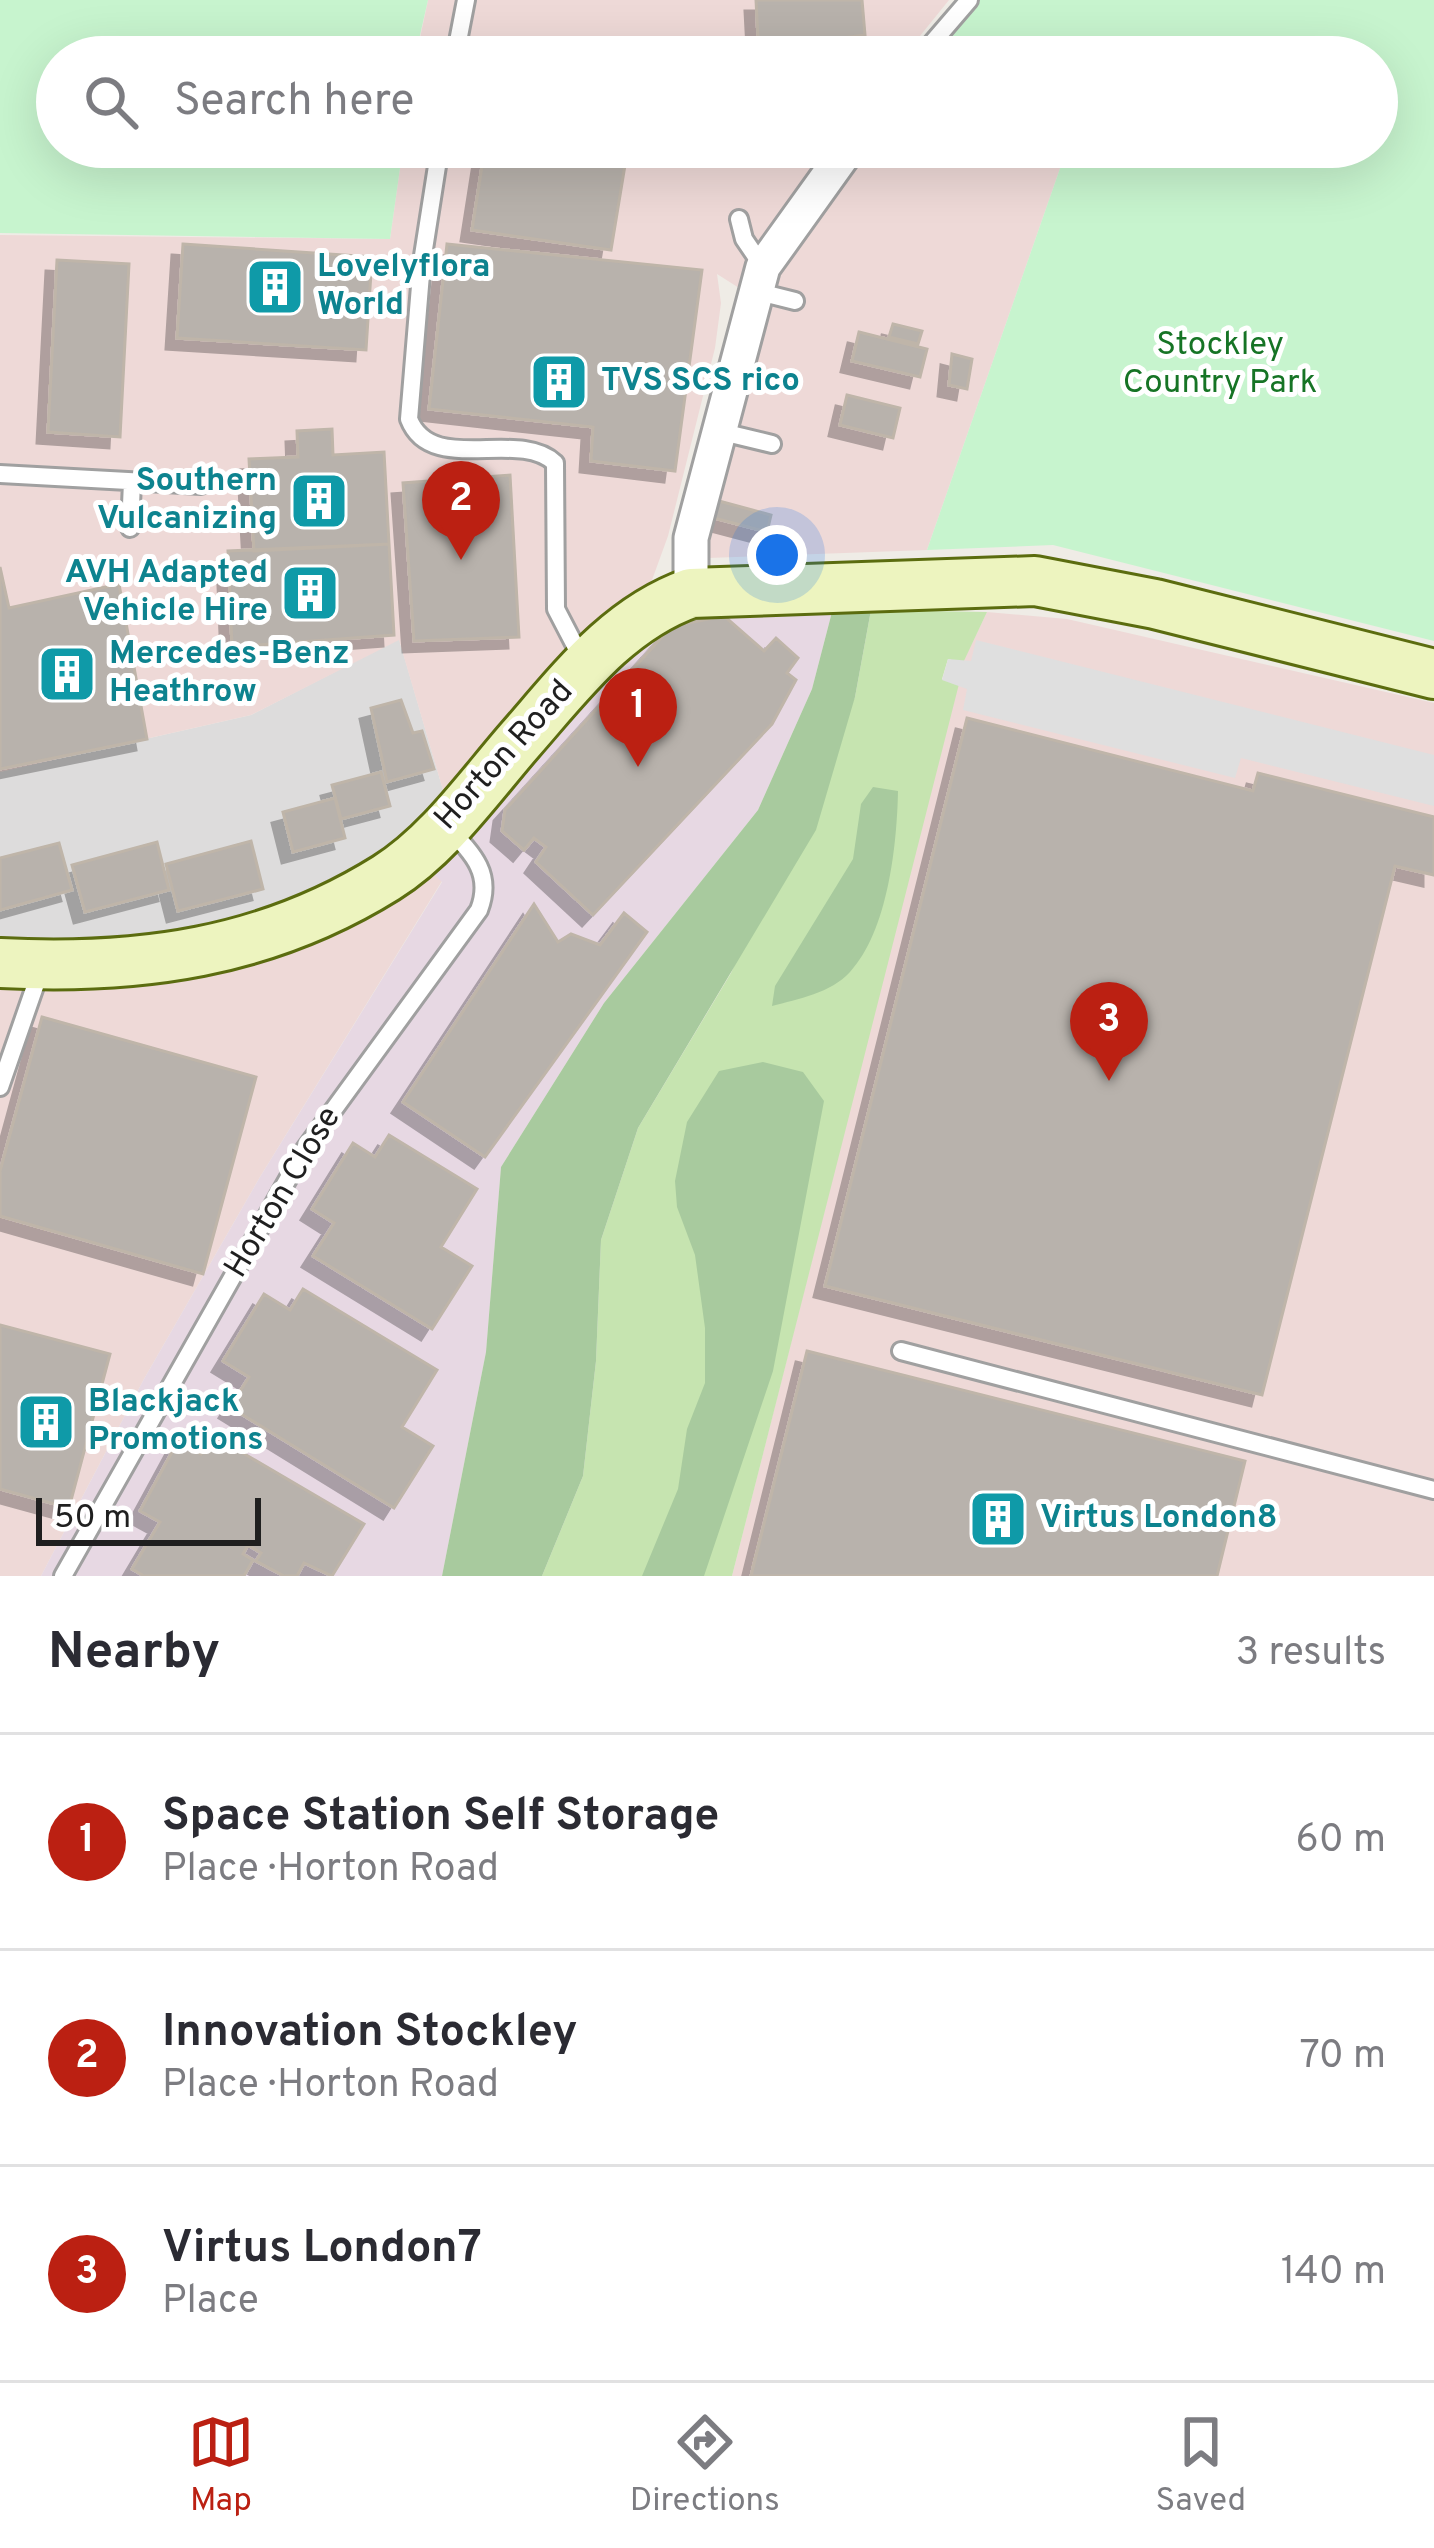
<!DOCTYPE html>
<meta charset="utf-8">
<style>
:root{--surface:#fff;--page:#f2f2f3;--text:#2b2b33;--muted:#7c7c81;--line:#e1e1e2;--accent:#bb2012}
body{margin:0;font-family:Overpass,sans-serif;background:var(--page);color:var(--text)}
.scale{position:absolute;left:36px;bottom:30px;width:225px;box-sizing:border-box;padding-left:12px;border:6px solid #1f1f1f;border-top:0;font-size:33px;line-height:42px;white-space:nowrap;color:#1f1f1f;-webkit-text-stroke:9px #fff;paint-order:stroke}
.you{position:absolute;left:777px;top:555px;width:42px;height:42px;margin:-30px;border:9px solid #fff;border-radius:50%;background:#1a73e8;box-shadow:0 0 0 18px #1a73e833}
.badge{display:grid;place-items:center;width:78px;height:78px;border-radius:50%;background:var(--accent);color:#fff;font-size:39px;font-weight:700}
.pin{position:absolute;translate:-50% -99px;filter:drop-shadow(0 3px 6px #0008)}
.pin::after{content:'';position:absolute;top:63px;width:42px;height:36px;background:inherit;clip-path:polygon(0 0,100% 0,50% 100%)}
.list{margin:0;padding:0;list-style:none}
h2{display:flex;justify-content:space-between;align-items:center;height:156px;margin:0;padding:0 48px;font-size:51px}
h2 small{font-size:39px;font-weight:400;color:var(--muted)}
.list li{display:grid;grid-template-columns:78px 1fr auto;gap:36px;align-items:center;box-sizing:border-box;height:216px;padding:0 48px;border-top:3px solid var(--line)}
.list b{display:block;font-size:45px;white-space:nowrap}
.list p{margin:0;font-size:39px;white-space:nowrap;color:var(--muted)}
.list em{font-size:39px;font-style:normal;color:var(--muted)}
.icon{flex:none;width:66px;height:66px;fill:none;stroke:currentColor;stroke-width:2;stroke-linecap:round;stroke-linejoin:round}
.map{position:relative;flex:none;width:1434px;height:1576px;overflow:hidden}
.search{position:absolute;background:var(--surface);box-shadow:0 12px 48px #0002;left:36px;right:36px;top:36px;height:132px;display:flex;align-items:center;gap:30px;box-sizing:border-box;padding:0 42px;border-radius:66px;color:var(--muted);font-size:45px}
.sheet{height:804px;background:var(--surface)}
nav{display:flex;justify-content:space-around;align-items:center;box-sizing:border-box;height:168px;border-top:3px solid var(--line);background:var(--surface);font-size:33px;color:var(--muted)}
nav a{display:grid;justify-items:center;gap:6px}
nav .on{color:var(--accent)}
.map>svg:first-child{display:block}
.residential{fill:#dddcdc}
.commercial{fill:#eed9d7}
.industrial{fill:#e7d8e3}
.grass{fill:#c6e4b0}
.forest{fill:#a8ca9e}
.park{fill:#c7f4ce}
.parking{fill:#dfdfdf}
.building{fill:#b8b2ac;stroke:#bfb5a9;stroke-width:3;filter:url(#shadow)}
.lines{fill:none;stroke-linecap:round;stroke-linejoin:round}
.lane-casing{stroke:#a0a0a0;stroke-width:22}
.street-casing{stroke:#a0a0a0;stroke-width:39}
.secondary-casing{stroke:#5b6c0f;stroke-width:54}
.lane{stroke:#fff;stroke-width:16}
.street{stroke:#fff;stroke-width:33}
.secondary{stroke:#edf4bf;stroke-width:48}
.labels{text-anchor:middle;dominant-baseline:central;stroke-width:10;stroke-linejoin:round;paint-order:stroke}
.culture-label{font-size:33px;font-weight:bold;fill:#0d838f;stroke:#fff;text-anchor:start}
.park-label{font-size:33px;fill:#167425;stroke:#fff}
.street-label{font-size:33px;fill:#1f1f1f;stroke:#fff}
</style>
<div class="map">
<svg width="1434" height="1576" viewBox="0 0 1434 1576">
<defs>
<filter id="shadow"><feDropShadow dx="-11" dy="11" stdDeviation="0" flood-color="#0004"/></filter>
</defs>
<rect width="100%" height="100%" fill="#efece6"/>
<path class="residential" d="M399,639l51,175 -182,117 -268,31v-190l251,-57z"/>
<path class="commercial" d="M428,0h521l-46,57h-487z
M403,147h426l235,10 -137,393 -219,8 -10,-10 68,-243 -49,-31 4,29 -6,45 -47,188 -16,44 -90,73 -112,161 -51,-174 -148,75 -251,57v-537l390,4z
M987,612l80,7 367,84v873h-702l231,-914z
M418,858l24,23 -182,296 -116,202 -103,197h-41v-599l165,-6z"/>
<path class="industrial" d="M686,599l146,13 -20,77 -54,121 -154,193 -103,164 -15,185 -44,224h-401l103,-197 116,-202 182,-295 -24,-24z"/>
<path class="grass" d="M871,610l116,2 -24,51 -15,-4 -6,20 17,5 -227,892h-190l41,-100 13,-115 5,-121 37,-112 93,-155 124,-276z"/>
<path class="forest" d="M871,610l-16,87 -39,133 -178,298 -37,112 -5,121 -13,115 -41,100h-100l44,-224 15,-185 103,-164 154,-193 54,-121 20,-77z
M873,787l25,4c-1,54 -10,140 -48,181 -19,21 -52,27 -78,34l3,-20 78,-127 8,-55z
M763,1062l40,10 21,29 -51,270 -69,205h-62l36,-87 9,-60 18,-46v-55l-10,-73 -18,-48 -2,-26 12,-59 32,-51z"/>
<path class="park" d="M0,0h428l-13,57h-358v90h346l-13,92 -390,-6z
M979,0h455v641l-381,-96 -126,5 137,-393 -207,-5 4,-5h516v-90h-446z"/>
<path class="parking" d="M976,640l458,115v51l-193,-48 -6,20 -272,-68 4,-21 -25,-9 6,-21 23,2z"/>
<path class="building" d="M756,0h106l3,35 -23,3 2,19h-85z
M485,147l141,12 -15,91 -139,-20z
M183,244l189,13 -6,93 -189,-12z
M447,244l255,26 -27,201 -84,-10 2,-34 -164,-18z
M57,260l72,4 -9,173 -72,-5z
M893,324l29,7 -4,13 -29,-7z
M859,332l68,17 -7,28 -68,-16z
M952,354l20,5 -5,30 -18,-4z
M847,395l53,13 -7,30 -53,-13z
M332,429l1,26 51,-3 5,92 -135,7 -5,-92 49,-2 -1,-26z
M510,475l9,162 -105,4 -11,-158z
M719,501l52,14 -4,17 -53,-14z
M389,544l5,91 -162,12 -4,-96z
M0,567l9,41 110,-24 28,155 -147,30z
M724,616l40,35 12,-13 22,20 -11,15 9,7 -24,44 -179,191 -57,-53 10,-15 -12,-9 -10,12 -22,-19 3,-21 167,-184z
M401,700l12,33 9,-2 12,38 -47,13 -16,-74z
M967,718l286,73 5,-18 176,44v58l-39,-9 -133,529 -437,-109z
M381,772l9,34 -49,13 -9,-34z
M335,798l10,40 -52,14 -10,-40z
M251,841l12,48 -85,22 -12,-47z
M157,842l12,48 -84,22 -13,-47z
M59,843l13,47 -72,20v-52z
M534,904l24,38 13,-8 29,11 24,-32 23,19 -162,225 -82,-55z
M42,1017l214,60 -53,197 -203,-58v-45z
M389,1135l88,54 -36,58 31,19 -40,63 -119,-73 21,-33 -22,-14 41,-66 22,14z
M303,1289l134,81 -35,57 31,19 -39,62 -164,-101 19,-30 -26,-16 41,-67 26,16z
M0,1325l110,29 -41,154 -69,-19z
M807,1351l438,110 -28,115h-466z
M212,1435l152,89 -32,52 -28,-13 -7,13h-13l-28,-15 5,-8 -13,-8 -5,9 10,6 -9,16h-100l-12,-7 28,-47 -20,-11 38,-70 23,13z"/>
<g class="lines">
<defs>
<path id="lane" d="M455,57l11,-57
M920,57l49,-57
M440,147l-18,115 -13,157c22,57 109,9 146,44l1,146 26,50
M739,219l5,20 19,28
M755,291l40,10
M718,431l54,13
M0,474l201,11
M130,528l2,-46
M0,1087l40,-115
M901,1351l533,139
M63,1576l242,-427 174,-239c14,-36 -6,-56 -30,-81"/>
<path id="street" d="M691,593v-55l72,-271 86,-120"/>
<path id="secondary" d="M0,963c139,7 266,-10 386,-85 53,-33 94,-92 134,-138 50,-57 97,-121 171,-147l344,-12 120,23 279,70"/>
</defs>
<use href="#lane" class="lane-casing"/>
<use href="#street" class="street-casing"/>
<use href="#secondary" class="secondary-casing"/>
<use href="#lane" class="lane"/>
<use href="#street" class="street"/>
<use href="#secondary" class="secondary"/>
</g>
<defs>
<symbol id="building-square" viewBox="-11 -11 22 22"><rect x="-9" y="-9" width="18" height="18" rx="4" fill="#0f9aa8" stroke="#fff"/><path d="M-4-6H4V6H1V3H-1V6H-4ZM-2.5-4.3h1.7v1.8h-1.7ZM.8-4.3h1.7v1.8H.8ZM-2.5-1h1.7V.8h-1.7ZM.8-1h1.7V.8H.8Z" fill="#fff"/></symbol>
</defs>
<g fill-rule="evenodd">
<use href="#building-square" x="242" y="254" width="66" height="66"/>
<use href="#building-square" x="526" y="349" width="66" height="66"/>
<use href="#building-square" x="286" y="468" width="66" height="66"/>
<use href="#building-square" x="277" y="560" width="66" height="66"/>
<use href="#building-square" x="34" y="641" width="66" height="66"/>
<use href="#building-square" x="13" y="1389" width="66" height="66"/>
<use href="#building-square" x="965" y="1486" width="66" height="66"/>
</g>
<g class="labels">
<g class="culture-label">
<text x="317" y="268">Lovelyflora<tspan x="317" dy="38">World</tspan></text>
<text x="601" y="382">TVS SCS rico</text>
<text x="277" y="482" text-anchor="end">Southern<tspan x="277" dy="38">Vulcanizing</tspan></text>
<text x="268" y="574" text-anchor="end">AVH Adapted<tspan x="268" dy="38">Vehicle Hire</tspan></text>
<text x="109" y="655">Mercedes-Benz<tspan x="109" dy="38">Heathrow</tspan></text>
<text x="88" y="1403">Blackjack<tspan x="88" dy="38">Promotions</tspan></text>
<text x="1040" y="1519">Virtus London8</text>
</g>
<g class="park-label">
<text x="1220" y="346">Stockley<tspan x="1220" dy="38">Country Park</tspan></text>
</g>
<g class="street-label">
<text transform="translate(505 756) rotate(-48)">Horton Road</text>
<text transform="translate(284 1193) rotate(-59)">Horton Close</text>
</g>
</g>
</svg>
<div class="scale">50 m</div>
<div class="you"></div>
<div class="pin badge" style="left:638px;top:767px">1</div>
<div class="pin badge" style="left:461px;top:560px">2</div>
<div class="pin badge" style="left:1109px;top:1081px">3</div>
<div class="search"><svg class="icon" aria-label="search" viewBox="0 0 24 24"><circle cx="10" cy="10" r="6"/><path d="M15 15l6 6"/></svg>Search here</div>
</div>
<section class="sheet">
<h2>Nearby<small>3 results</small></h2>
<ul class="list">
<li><span class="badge">1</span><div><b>Space Station Self Storage</b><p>Place · Horton Road</p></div><em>60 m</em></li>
<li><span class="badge">2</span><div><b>Innovation Stockley</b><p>Place · Horton Road</p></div><em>70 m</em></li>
<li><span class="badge">3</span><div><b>Virtus London7</b><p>Place</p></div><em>140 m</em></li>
</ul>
</section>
<nav>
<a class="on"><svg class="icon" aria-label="map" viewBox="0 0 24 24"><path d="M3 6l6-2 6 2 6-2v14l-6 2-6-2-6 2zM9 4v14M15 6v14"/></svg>Map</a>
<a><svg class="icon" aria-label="directions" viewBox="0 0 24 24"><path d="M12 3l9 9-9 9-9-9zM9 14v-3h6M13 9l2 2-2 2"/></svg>Directions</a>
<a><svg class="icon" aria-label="saved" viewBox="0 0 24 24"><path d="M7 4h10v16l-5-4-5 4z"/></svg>Saved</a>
</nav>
